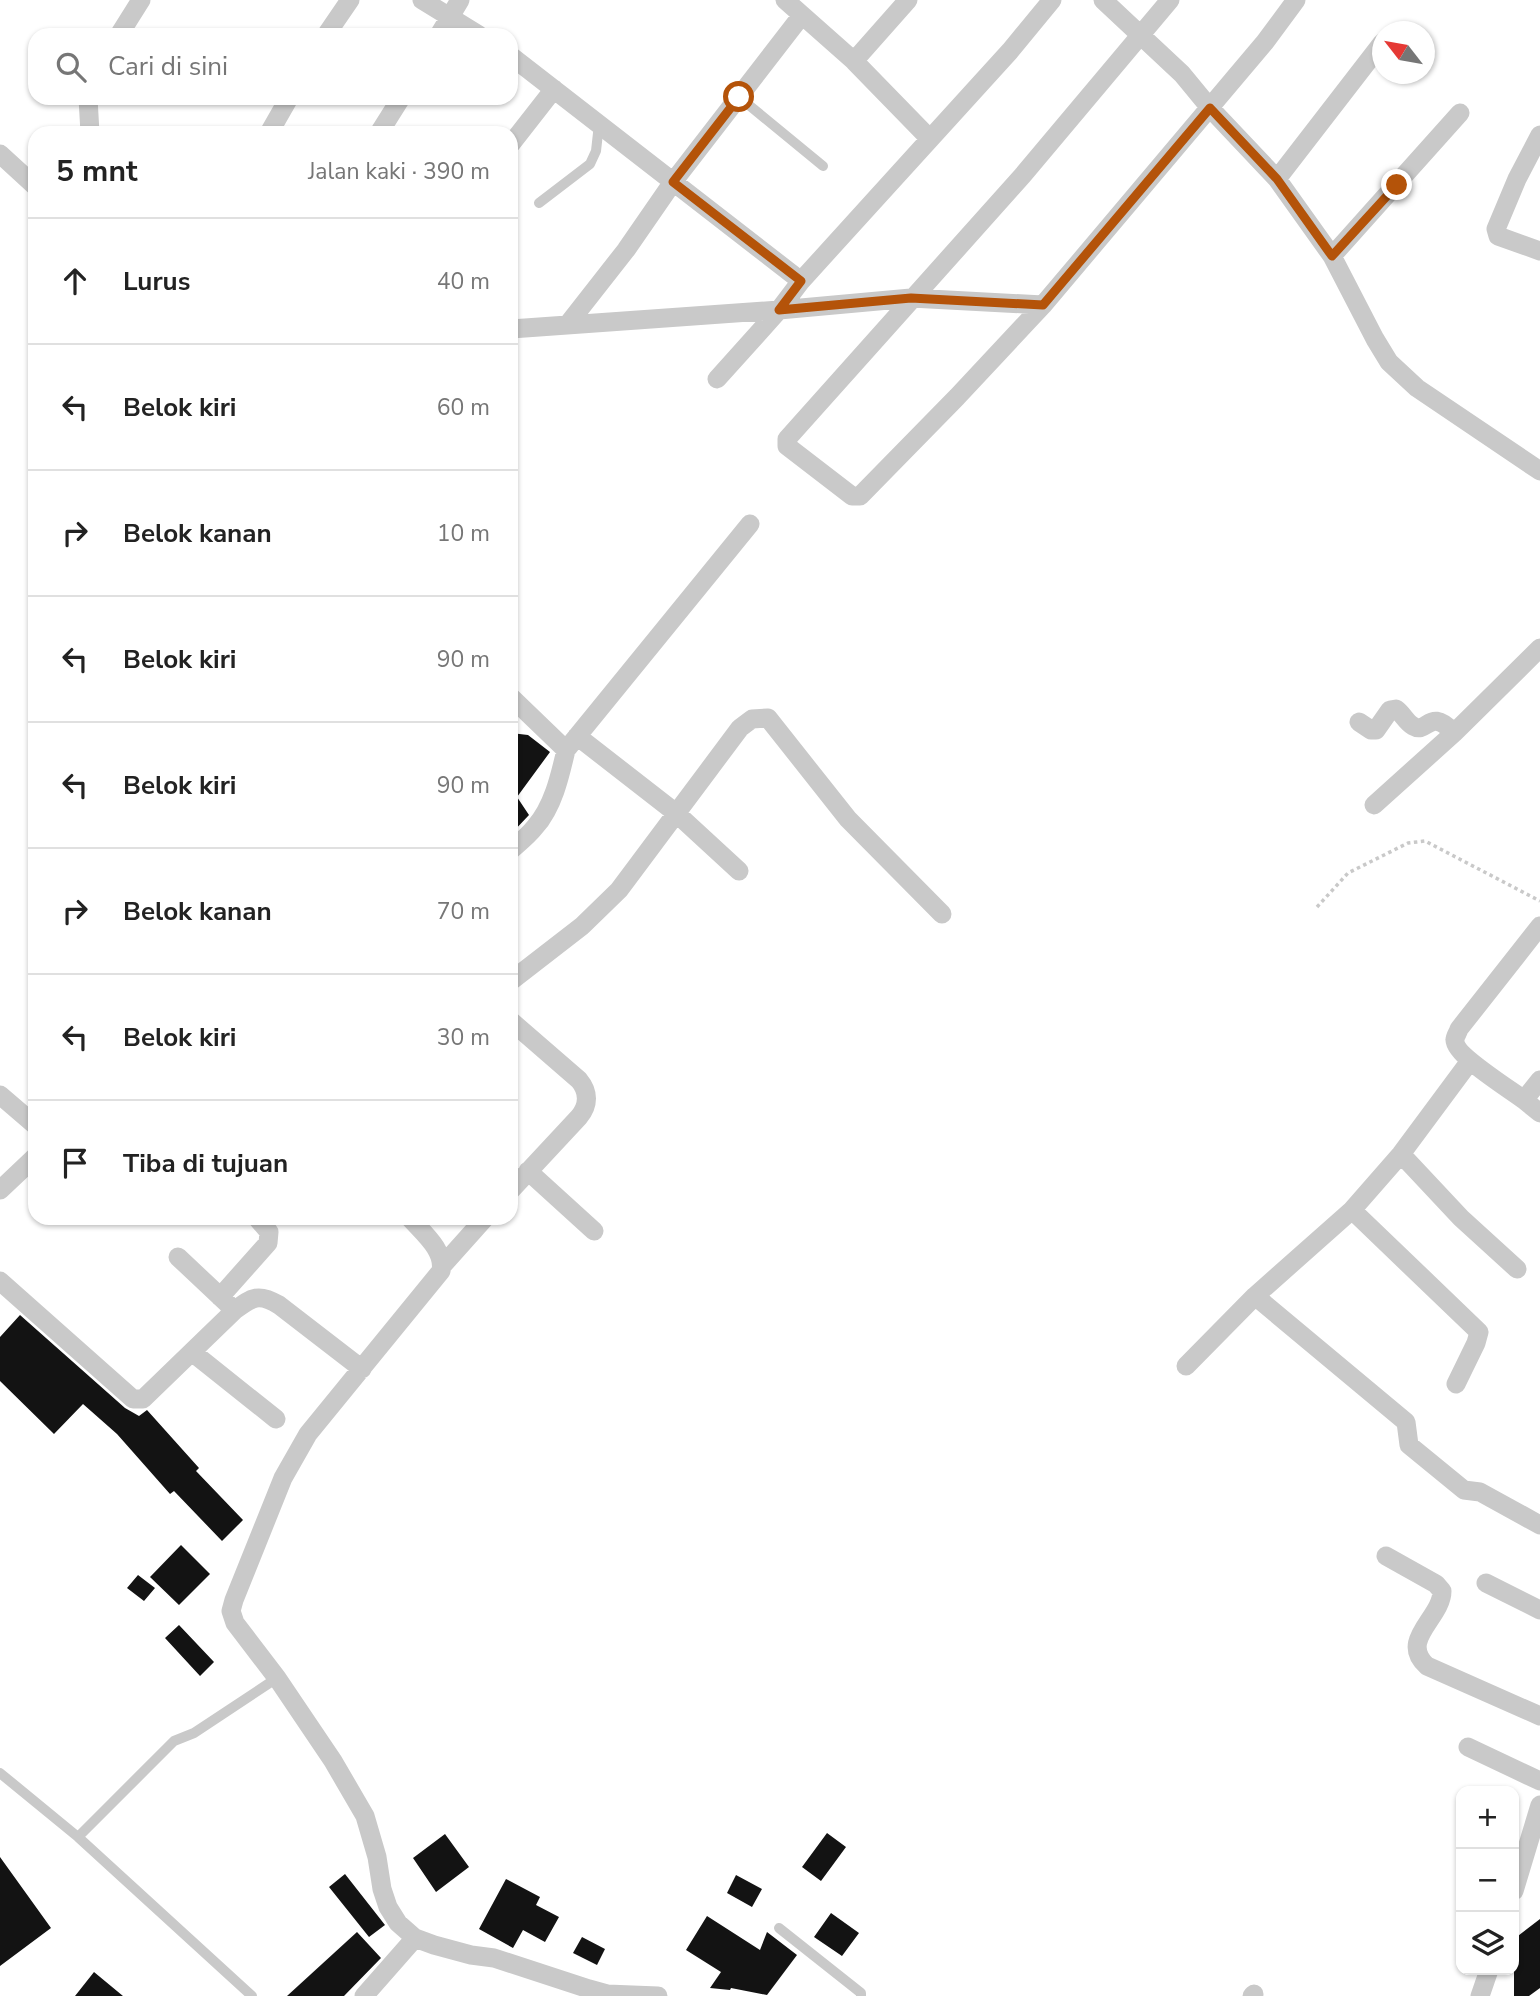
<!DOCTYPE html>
<html lang="id">
<meta charset="utf-8">
<style>
:root{--surface:#fff;--page:#f2f2f2;--text:#222;--muted:#767676;--line:#e0e0e0}
body{margin:0;font-family:"Nunito Sans",sans-serif;background:var(--page);color:var(--text)}
.controls{position:absolute;right:21px;bottom:21px;display:grid;overflow:hidden;border-radius:14px;box-shadow:0 2px 5px #0004}
.controls button{width:63px;height:63px;display:grid;place-items:center;padding:0;border:0;border-bottom:2px solid var(--line);background:var(--surface);color:var(--text);font:35px sans-serif}
.compass{position:absolute;left:1372px;top:21px;width:63px;height:63px;border-radius:50%;background:var(--surface);box-shadow:0 2px 5px #0004;rotate:301deg}
.stop{position:absolute;width:21px;height:21px;margin:-16px;border:5px solid #b45309;border-radius:50%;background:#fff}
.stop.end{background:#b45309;border-color:#fff;box-shadow:0 2px 7px #0008}
.list{margin:0;padding:0;list-style:none}
h2{display:flex;justify-content:space-between;align-items:center;height:91px;margin:0;padding:0 28px;font-size:30px}
h2 small{font-size:23px;font-weight:400;color:var(--muted)}
.list li{display:grid;grid-template-columns:46px 1fr auto;gap:21px;align-items:center;box-sizing:border-box;height:126px;padding:0 28px;border-top:2px solid var(--line)}
.list b{display:block;font-size:26px;white-space:nowrap}
.list em{font-size:23px;font-style:normal;color:var(--muted)}
.icon{flex:none;width:38px;height:38px;fill:none;stroke:currentColor;stroke-width:2;stroke-linecap:round;stroke-linejoin:round}
.map{position:relative;flex:none;width:1540px;height:1996px;overflow:hidden}
.search{position:absolute;background:var(--surface);box-shadow:0 2px 5px #0004;left:28px;top:28px;width:490px;height:77px;display:flex;align-items:center;gap:18px;box-sizing:border-box;padding:0 24px;border-radius:21px;color:var(--muted);font-size:26px}
.panel{position:absolute;background:var(--surface);box-shadow:0 2px 5px #0004;left:28px;top:126px;width:490px;height:1099px;border-radius:21px}
.map>svg:first-child{display:block}
.building{fill:#131313}
.lines{fill:none;stroke-linecap:round;stroke-linejoin:round}
.path{stroke:#c9c9c9;stroke-width:3.5;stroke-dasharray:3.5 3.5;stroke-linecap:butt}
.service{stroke:#c9c9c9;stroke-width:10}
.minor{stroke:#c9c9c9;stroke-width:19}
.route{stroke:#b45309;stroke-width:9}
</style>
<div class="map">
<svg width="1540" height="1996" viewBox="0 0 1540 1996">
<rect width="100%" height="100%" fill="#fff"/>
<path class="building" d="M511,733l17,2 22,17 -33,45 12,18 -18,19z
M20,1315l105,93 14,8 8,-6 52,58 -3,3 47,49 -21,21 -48,-50 -4,3 -53,-60 -34,-30 -29,30 -54,-53v-44z
M181,1545l29,29 -31,31 -29,-28z
M138,1575l17,13 -11,13 -17,-13z
M179,1625l35,37 -14,14 -35,-38z
M827,1833l19,14 -25,34 -19,-14z
M445,1834l24,33 -33,25 -23,-34z
M0,1857l51,71 -51,38z
M345,1874l40,51 -16,12 -40,-50z
M736,1875l26,14 -10,18 -25,-14z
M506,1879l34,18 -4,8 23,12 -14,25 -22,-12 -10,18 -34,-19z
M831,1913l28,20 -17,23 -28,-19z
M707,1916l53,34 7,-18 30,23 -30,40 -36,-7 -1,2 -20,-2 11,-16 -35,-22z
M1540,1919v69l-11,8h-15v-57z
M357,1932l24,26 -37,38h-57z
M582,1937l23,12 -8,16 -24,-12z
M94,1972l29,24h-48z"/>
<g class="lines">
<path class="path" d="M1317,907l31,-34 60,-30 17,-2 115,60"/>
<path class="service" d="M739,97l84,69
M539,203l51,-39 6,-13 3,-27
M0,1773l78,64 174,159
M78,1837l96,-96 20,-8 83,-55
M779,1928l82,65v3"/>
<path class="minor" d="M422,0l57,35
M785,0l69,61 76,78 80,-88 42,-51
M1103,0l79,74 28,34 67,71 55,77 43,83 14,23 28,26 123,83
M1170,0l-147,175 -236,264v7l65,50h8l97,-99 86,-92 222,-263 31,-42
M119,35l22,-35
M326,35l24,-35
M439,35l21,-35
M511,56l290,225
M854,61l54,-61
M88,98l2,35
M269,133l20,-35
M379,133l22,-35
M1540,135l-23,44 -21,50 2,7 42,15
M511,144l43,-55
M0,154l35,32
M1277,179l105,-136
M1332,256l128,-143
M568,324l58,-74 47,-68 129,-167
M511,329l268,-19 22,-29 129,-142
M717,379l62,-69 132,-12 132,7
M511,697l55,53 184,-226
M1359,722l12,8h5l14,-20 6,-1c7,5 10,13 17,17 15,9 16,-20 41,7l86,-85
M577,736l99,77 63,58
M1374,805l80,-72
M511,850c8,-7 17,-14 24,-23 18,-20 25,-51 31,-77
M511,981l71,-55 37,-36 121,-162 12,-9 16,-1 80,101 94,95
M511,1021l68,59c10,12 10,25 0,37l-68,73
M1540,1080l-16,20 16,13
M0,1095l35,30
M1524,1100c-13,-10 -70,-45 -69,-60 0,-4 3,-7 4,-11l81,-103
M1401,1154l60,64 56,51
M528,1171l66,60
M0,1190l35,-33
M1352,1210l-97,86 151,126 3,23 55,45 16,2 60,33
M410,1218c13,15 35,32 31,53l-133,163 -25,44 -49,122 -3,11 4,12 42,55 56,83 32,55 12,41 5,32 6,18 10,16 17,15 19,7 37,10 23,3 95,31 18,5 51,2
M178,1257l50,47
M443,1265l42,-47
M0,1281l133,118h10l92,-89c17,-13 24,-17 44,-5l83,64
M220,1297l48,-54 1,-11 -12,-14
M192,1352l84,67
M1186,1366l69,-70
M1456,1384l20,-41 3,-11 -127,-122 49,-56 69,-93
M1386,1556l50,28 6,7c0,27 -44,49 -15,75l113,50
M1486,1583l54,27
M1468,1747l72,34
M1514,1891l26,-86
M364,1996l51,-58
M1252,1996l2,-2
M1480,1996l9,-26"/>
</g>
<g class="lines">
<path class="route" d="M739,97l-66,85 128,99 -22,29 132,-12 132,7 167,-197 67,71 55,77 65,-71"/>
</g>
</svg>
<div class="controls">
<button>+</button>
<button>−</button>
<button><svg class="icon" aria-label="layers" viewBox="0 0 24 24"><path d="M12 4l9 5-9 5-9-5zM3 14l9 5 9-5"/></svg></button>
</div>
<svg class="compass" viewBox="-18 -18 36 36"><path d="M0-13l5 13h-10z" fill="#e53935"/><path d="M0 13l5-13h-10z" fill="#767676"/></svg>
<div class="stop" style="left:739px;top:97px"></div>
<div class="stop end" style="left:1397px;top:185px"></div>
<div class="search"><svg class="icon" aria-label="search" viewBox="0 0 24 24"><circle cx="10" cy="10" r="6"/><path d="M15 15l6 6"/></svg>Cari di sini</div>
<section class="panel">
<h2>5 mnt<small>Jalan kaki · 390 m</small></h2>
<ul class="list">
<li><svg class="icon" aria-label="ahead" viewBox="0 0 24 24"><path d="M12 20V5M6 11l6-6 6 6"/></svg><div><b>Lurus</b></div><em>40 m</em></li>
<li><svg class="icon" aria-label="left" viewBox="0 0 24 24"><path d="M17 20v-9H6M10 6l-5 5 5 5"/></svg><div><b>Belok kiri</b></div><em>60 m</em></li>
<li><svg class="icon" aria-label="right" viewBox="0 0 24 24"><path d="M7 20v-9h11M14 6l5 5-5 5"/></svg><div><b>Belok kanan</b></div><em>10 m</em></li>
<li><svg class="icon" aria-label="left" viewBox="0 0 24 24"><path d="M17 20v-9H6M10 6l-5 5 5 5"/></svg><div><b>Belok kiri</b></div><em>90 m</em></li>
<li><svg class="icon" aria-label="left" viewBox="0 0 24 24"><path d="M17 20v-9H6M10 6l-5 5 5 5"/></svg><div><b>Belok kiri</b></div><em>90 m</em></li>
<li><svg class="icon" aria-label="right" viewBox="0 0 24 24"><path d="M7 20v-9h11M14 6l5 5-5 5"/></svg><div><b>Belok kanan</b></div><em>70 m</em></li>
<li><svg class="icon" aria-label="left" viewBox="0 0 24 24"><path d="M17 20v-9H6M10 6l-5 5 5 5"/></svg><div><b>Belok kiri</b></div><em>30 m</em></li>
<li><svg class="icon" aria-label="arrive" viewBox="0 0 24 24"><path d="M6 21V4h12l-3 4 3 4H6"/></svg><div><b>Tiba di tujuan</b></div></li>
</ul>
</section>
</div>
